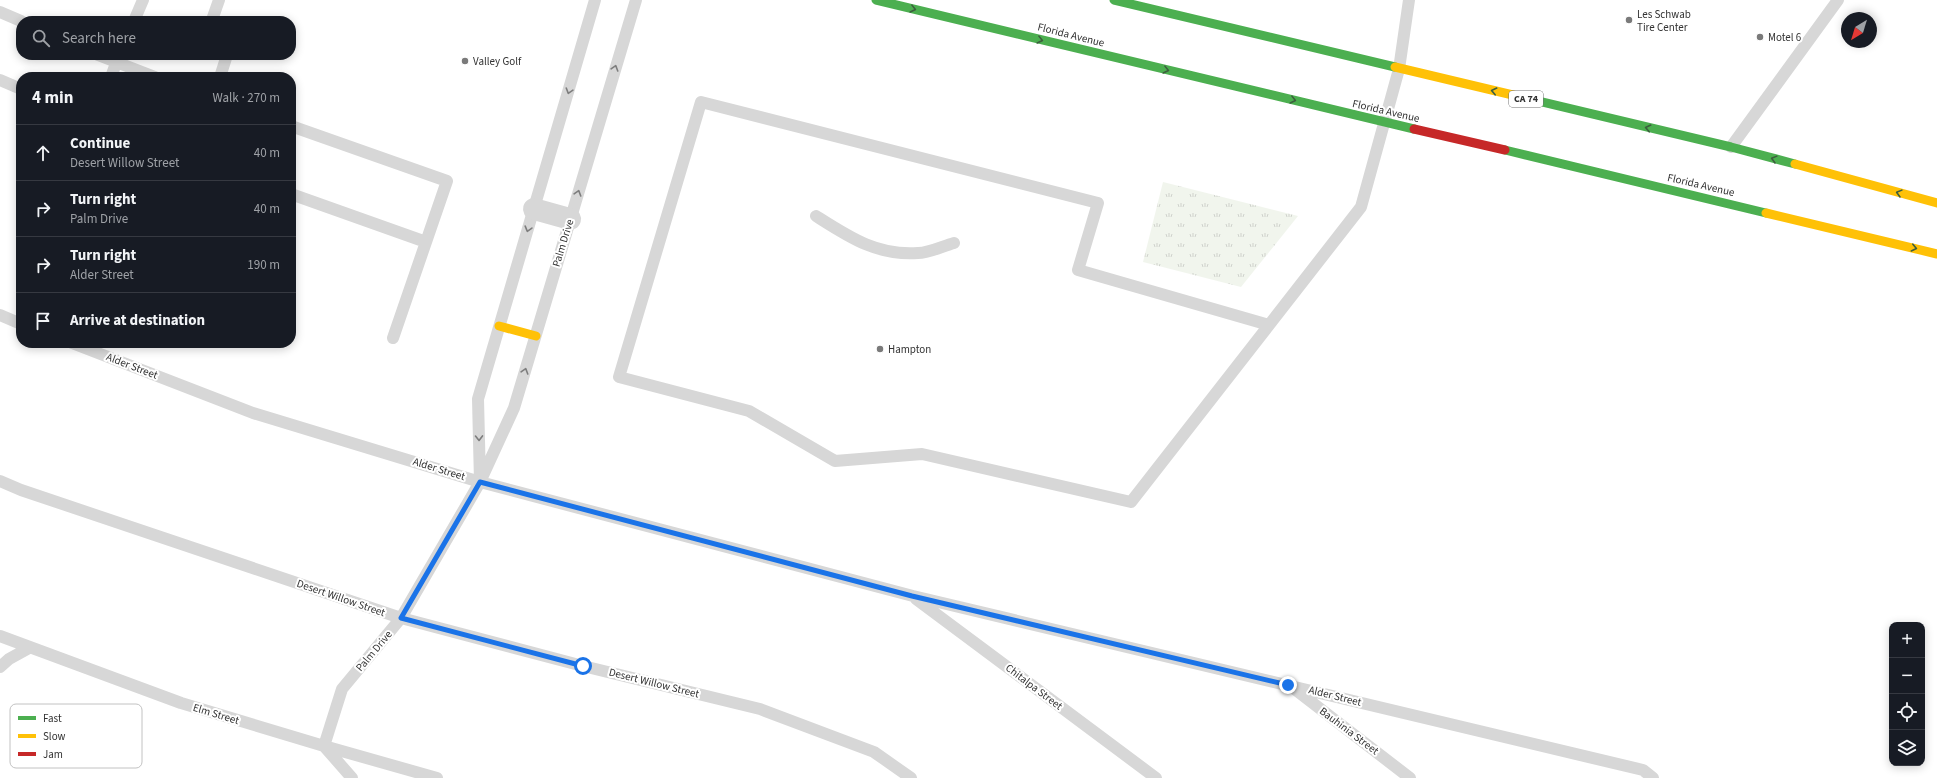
<!DOCTYPE html>
<meta charset="utf-8">
<style>
:root{--surface:#171b24;--page:#242831;--text:#f1f3f6;--muted:#9ea1a6;--line:#363941}
body{margin:0;font-family:"Source Sans 3",sans-serif;background:var(--page);color:var(--text)}
.controls{position:absolute;right:12px;bottom:12px;display:grid;overflow:hidden;border-radius:8px;box-shadow:0 2px 10px #0003}
.controls button{width:36px;height:36px;display:grid;place-items:center;padding:0;border:0;border-bottom:1px solid var(--line);background:var(--surface);color:var(--text);font:20px sans-serif}
.compass{position:absolute;left:1841px;top:12px;width:36px;height:36px;border-radius:50%;background:var(--surface);box-shadow:0 2px 10px #0003;rotate:218deg}
.stop{position:absolute;width:12px;height:12px;margin:-9px;border:3px solid #1a73e8;border-radius:50%;background:#fff}
.stop.end{background:#1a73e8;border-color:#fff;box-shadow:0 1px 4px #0008}
.list{margin:0;padding:0;list-style:none}
h2{display:flex;justify-content:space-between;align-items:center;height:52px;margin:0;padding:0 16px;font-size:17px}
h2 small{font-size:13px;font-weight:400;color:var(--muted)}
.list li{display:grid;grid-template-columns:26px 1fr auto;gap:12px;align-items:center;box-sizing:border-box;height:56px;padding:0 16px;border-top:1px solid var(--line)}
.list b{display:block;font-size:15px;white-space:nowrap}
.list p{margin:0;font-size:13px;white-space:nowrap;color:var(--muted)}
.list em{font-size:13px;font-style:normal;color:var(--muted)}
.icon{flex:none;width:22px;height:22px;fill:none;stroke:currentColor;stroke-width:2;stroke-linecap:round;stroke-linejoin:round}
.map{position:relative;flex:none;width:1937px;height:778px;overflow:hidden}
.search{position:absolute;background:var(--surface);box-shadow:0 2px 10px #0003;left:16px;top:16px;width:280px;height:44px;display:flex;align-items:center;gap:10px;box-sizing:border-box;padding:0 14px;border-radius:16px;color:var(--muted);font-size:15px}
.panel{position:absolute;background:var(--surface);box-shadow:0 2px 10px #0003;left:16px;top:72px;width:280px;height:276px;border-radius:16px}
.map>svg:first-child{display:block}
.grass{fill:url(#grass-tufts)}
.lines{fill:none;stroke-linecap:round;stroke-linejoin:round}
.lane{stroke:#d7d7d7;stroke-width:12}
.street{stroke:#d7d7d7;stroke-width:22}
.fast{stroke:#4caf50;stroke-width:9}
.slow{stroke:#ffc107;stroke-width:9}
.jam{stroke:#c62828;stroke-width:9}
.oneway{stroke:#3c5e3d}
.oneway2{stroke:#7d7d7d}
.route{stroke:#1a73e8;stroke-width:5}
.poi-dot{fill:#7a7a7a;stroke:#fff;stroke-width:1.5}
.labels{text-anchor:middle;dominant-baseline:central;stroke-width:4;stroke-linejoin:round;paint-order:stroke}
.shield{fill:#fff;stroke:#707070;stroke-width:1}
.shield-label{font-size:10px;font-weight:bold;fill:#333}
.poi-label{font-size:11px;fill:#333;stroke:#fff;text-anchor:start}
.street-label{font-size:11px;fill:#333;stroke:#fff}
.key{fill:#fff;stroke:#c2c2c2;stroke-width:1}
.key-label{font-size:11px;fill:#333}
</style>
<div class="map">
<svg width="1937" height="778" viewBox="0 0 1937 778">
<defs>
<pattern id="grass-tufts" width="24" height="20" patternUnits="userSpaceOnUse"><rect width="24" height="20" fill="#f1f5ed"/><path d="M3 7l-1-3M5 7V3M7 7l1-3M15 17l-1-3M17 17v-4M19 17l1-3" fill="none" stroke="#cfd2cc"/></pattern>
</defs>
<rect width="100%" height="100%" fill="#fff"/>
<path class="grass" d="M1163,182l135,34 -57,71 -98,-25z"/>
<g class="lines">
<path class="lane" d="M595,0l-117,399 2,83 34,-74 122,-408
M0,12l21,9
M134,21l9,-21
M215,21l-2,-4 6,-17
M98,55l57,22
M111,77l8,-22
M220,77l7,-22
M0,80l21,9
M291,126l156,55 -54,157
M1731,147l107,-147
M291,194l135,48
M816,216c33,21 61,40 102,37 11,0 25,-7 36,-10
M0,315l21,9
M1269,325l-191,-55 20,-67 -397,-101 -82,275 130,34 86,50 87,-7 209,48 230,-295 38,-138 10,-69
M72,343l181,70 227,69 433,114 730,174 10,8
M0,481l21,9 380,128 182,48 177,43 114,43 37,26
M916,599l240,179
M0,636l181,67 143,43 113,32
M0,667l9,-8 20,-11
M1292,687l118,91
M352,778l-28,-32 18,-57 59,-71 79,-136"/>
<path class="street" d="M534,209l36,10"/>
<path class="fast" d="M876,0l538,129
M1114,0l281,67
M1517,96l214,51 64,17
M1505,150l261,63"/>
<path class="slow" d="M1395,67l122,29
M1795,164l142,39
M1766,213l171,41
M499,326l37,10"/>
<path class="jam" d="M1414,129l91,21"/>
</g>
<defs><path id="oneway-chevron" d="M-2-3.5L2.5 0L-2 3.5" fill="none" stroke-width="1.6" stroke-linecap="round" stroke-linejoin="round"/></defs>
<g class="oneway">
<use href="#oneway-chevron" transform="translate(913 9) rotate(14)"/>
<use href="#oneway-chevron" transform="translate(1040 40) rotate(14)"/>
<use href="#oneway-chevron" transform="translate(1166 70) rotate(14)"/>
<use href="#oneway-chevron" transform="translate(1494 91) rotate(-167)"/>
<use href="#oneway-chevron" transform="translate(1293 100) rotate(14)"/>
<use href="#oneway-chevron" transform="translate(1648 128) rotate(-167)"/>
<use href="#oneway-chevron" transform="translate(1774 159) rotate(-165)"/>
<use href="#oneway-chevron" transform="translate(1899 193) rotate(-165)"/>
<use href="#oneway-chevron" transform="translate(1914 248) rotate(13)"/>
</g>
<g class="oneway2">
<use href="#oneway-chevron" transform="translate(615 68) rotate(-73)"/>
<use href="#oneway-chevron" transform="translate(569 91) rotate(107)"/>
<use href="#oneway-chevron" transform="translate(578 193) rotate(-73)"/>
<use href="#oneway-chevron" transform="translate(528 229) rotate(106)"/>
<use href="#oneway-chevron" transform="translate(525 371) rotate(-73)"/>
<use href="#oneway-chevron" transform="translate(479 438) rotate(89)"/>
</g>
<g class="lines">
<path class="route" d="M583,666l-182,-48 79,-136 432,114 376,89"/>
</g>
<g class="poi-dot">
<circle cx="1629" cy="20" r="4"/>
<circle cx="1760" cy="37" r="4"/>
<circle cx="465" cy="61" r="4"/>
<circle cx="880" cy="349" r="4"/>
</g>
<g class="labels">
<rect class="shield" x="1509" y="91" width="34" height="16" rx="3"/>
<g class="shield-label">
<text x="1526" y="99">CA 74</text>
</g>
<g class="poi-label">
<text x="1637" y="14">Les Schwab<tspan x="1637" dy="13">Tire Center</tspan></text>
<text x="1768" y="37">Motel 6</text>
<text x="473" y="61">Valley Golf</text>
<text x="888" y="349">Hampton</text>
</g>
<g class="street-label">
<text transform="translate(1071 35) rotate(14)">Florida Avenue</text>
<text transform="translate(1386 111) rotate(13)">Florida Avenue</text>
<text transform="translate(1701 185) rotate(13)">Florida Avenue</text>
<text transform="translate(563 243) rotate(-73)">Palm Drive</text>
<text transform="translate(132 366) rotate(21)">Alder Street</text>
<text transform="translate(439 469) rotate(17)">Alder Street</text>
<text transform="translate(341 598) rotate(19)">Desert Willow Street</text>
<text transform="translate(374 651) rotate(-50)">Palm Drive</text>
<text transform="translate(654 683) rotate(14)">Desert Willow Street</text>
<text transform="translate(1034 687) rotate(37)">Chitalpa Street</text>
<text transform="translate(1335 696) rotate(14)">Alder Street</text>
<text transform="translate(216 714) rotate(17)">Elm Street</text>
<text transform="translate(1349 731) rotate(37)">Bauhinia Street</text>
</g>
</g>
<rect x="10" y="704" width="132" height="64" rx="6" class="key"/>
<rect x="18" y="716" width="18" height="4" fill="#4caf50"/>
<rect x="18" y="734" width="18" height="4" fill="#ffc107"/>
<rect x="18" y="752" width="18" height="4" fill="#c62828"/>
<g class="key-label">
<text x="43" y="722">Fast</text>
<text x="43" y="740">Slow</text>
<text x="43" y="758">Jam</text>
</g>
</svg>
<div class="controls">
<button>+</button>
<button>−</button>
<button><svg class="icon" aria-label="locate" viewBox="0 0 24 24"><circle cx="12" cy="12" r="6"/><path d="M12 2v4M12 18v4M2 12h4M18 12h4"/></svg></button>
<button><svg class="icon" aria-label="layers" viewBox="0 0 24 24"><path d="M12 4l9 5-9 5-9-5zM3 14l9 5 9-5"/></svg></button>
</div>
<svg class="compass" viewBox="-18 -18 36 36"><path d="M0-13l5 13h-10z" fill="#e53935"/><path d="M0 13l5-13h-10z" fill="#9ea1a6"/></svg>
<div class="stop" style="left:583px;top:666px"></div>
<div class="stop end" style="left:1288px;top:685px"></div>
<div class="search"><svg class="icon" aria-label="search" viewBox="0 0 24 24"><circle cx="10" cy="10" r="6"/><path d="M15 15l6 6"/></svg>Search here</div>
<section class="panel">
<h2>4 min<small>Walk · 270 m</small></h2>
<ul class="list">
<li><svg class="icon" aria-label="ahead" viewBox="0 0 24 24"><path d="M12 20V5M6 11l6-6 6 6"/></svg><div><b>Continue</b><p>Desert Willow Street</p></div><em>40 m</em></li>
<li><svg class="icon" aria-label="right" viewBox="0 0 24 24"><path d="M7 20v-9h11M14 6l5 5-5 5"/></svg><div><b>Turn right</b><p>Palm Drive</p></div><em>40 m</em></li>
<li><svg class="icon" aria-label="right" viewBox="0 0 24 24"><path d="M7 20v-9h11M14 6l5 5-5 5"/></svg><div><b>Turn right</b><p>Alder Street</p></div><em>190 m</em></li>
<li><svg class="icon" aria-label="arrive" viewBox="0 0 24 24"><path d="M6 21V4h12l-3 4 3 4H6"/></svg><div><b>Arrive at destination</b></div></li>
</ul>
</section>
</div>
